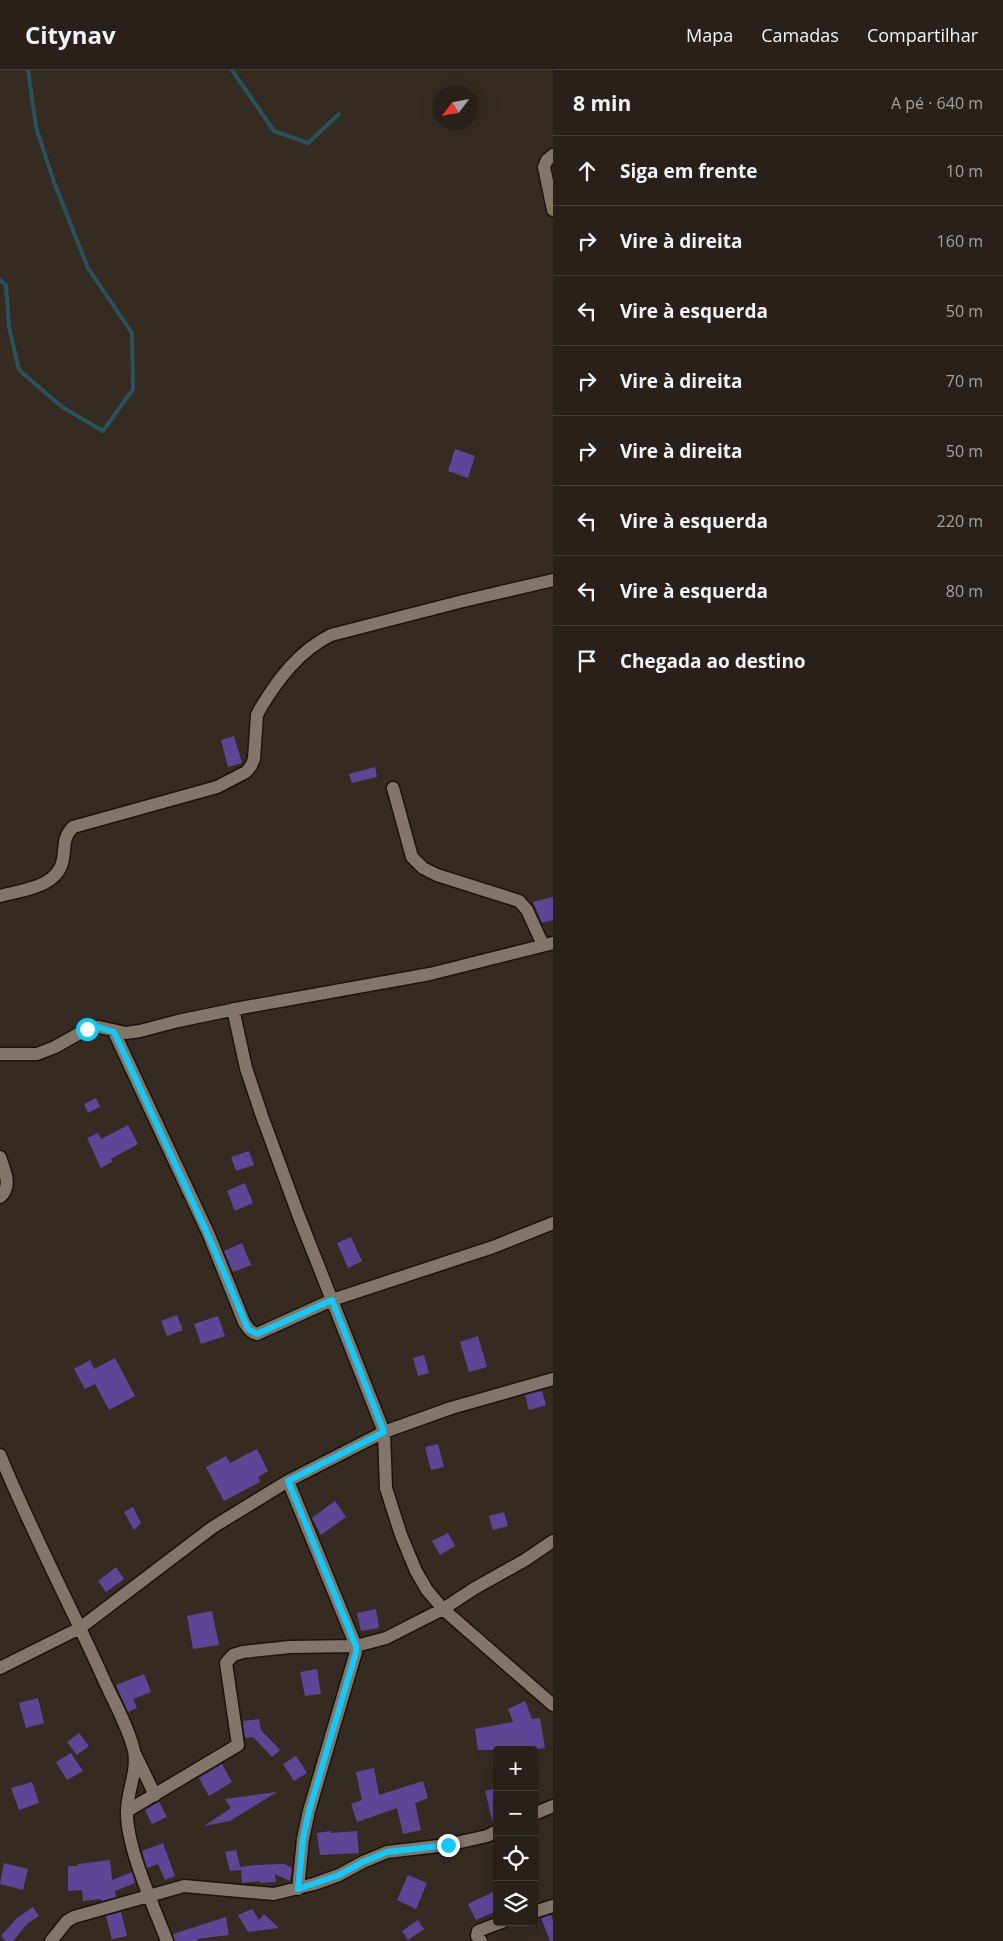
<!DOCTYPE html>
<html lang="pt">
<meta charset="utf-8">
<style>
:root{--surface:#282019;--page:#302822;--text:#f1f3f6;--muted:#a5a3a2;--line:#443e38}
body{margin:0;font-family:"Open Sans",sans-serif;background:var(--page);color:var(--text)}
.controls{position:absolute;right:15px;bottom:15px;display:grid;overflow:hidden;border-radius:5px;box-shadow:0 5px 20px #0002}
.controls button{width:45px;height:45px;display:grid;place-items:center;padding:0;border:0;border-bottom:1px solid var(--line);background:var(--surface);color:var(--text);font:25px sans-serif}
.compass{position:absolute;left:433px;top:15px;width:45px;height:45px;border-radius:50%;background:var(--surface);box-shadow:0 5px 20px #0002;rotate:238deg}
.stop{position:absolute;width:15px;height:15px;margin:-11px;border:4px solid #11cafb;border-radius:50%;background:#fff}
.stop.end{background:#11cafb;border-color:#fff;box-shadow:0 1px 5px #0008}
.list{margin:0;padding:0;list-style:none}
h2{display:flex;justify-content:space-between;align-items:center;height:65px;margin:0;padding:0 20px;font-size:21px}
h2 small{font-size:16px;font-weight:400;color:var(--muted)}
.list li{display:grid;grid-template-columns:32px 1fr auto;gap:15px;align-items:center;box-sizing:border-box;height:70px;padding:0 20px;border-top:1px solid var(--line)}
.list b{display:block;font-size:19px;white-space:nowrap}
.list em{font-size:16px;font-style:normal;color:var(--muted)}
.icon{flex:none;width:28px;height:28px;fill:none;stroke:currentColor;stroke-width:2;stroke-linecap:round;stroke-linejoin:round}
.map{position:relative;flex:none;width:553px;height:1871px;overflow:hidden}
header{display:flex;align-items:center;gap:30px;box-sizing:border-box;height:70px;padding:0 25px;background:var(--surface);border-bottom:1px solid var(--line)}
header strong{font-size:24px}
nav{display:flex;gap:28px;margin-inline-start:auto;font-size:18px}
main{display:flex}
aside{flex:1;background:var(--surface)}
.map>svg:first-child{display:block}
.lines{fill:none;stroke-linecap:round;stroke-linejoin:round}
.stream{stroke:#28535d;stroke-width:4}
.building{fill:#5e4696}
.street-casing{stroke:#1c130b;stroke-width:15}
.street{stroke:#82766b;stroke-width:12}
.route{stroke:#11cafb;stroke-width:6}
</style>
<header>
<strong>Citynav</strong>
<nav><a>Mapa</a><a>Camadas</a><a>Compartilhar</a></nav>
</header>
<main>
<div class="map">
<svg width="553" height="1871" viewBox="0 0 553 1871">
<rect width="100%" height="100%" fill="#352b21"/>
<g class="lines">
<path class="stream" d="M232,0l42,61 34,12 31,-29
M0,210l6,5 3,42 10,43 43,37 41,24 30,-42 -1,-56 -44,-65 -34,-86 -18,-55 -8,-57"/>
</g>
<path class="building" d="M455,379l20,7 -7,22 -20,-7z
M234,666l8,27 -14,4 -7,-27z
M375,697l2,10 -25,6 -3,-9z
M553,827v23l-11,3 -9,-21z
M96,1028l4,9 -12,6 -4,-9z
M128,1055l10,19 -27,15 1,3 -11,6 -14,-30 11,-5 3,6z
M249,1081l5,14 -18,6 -5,-14z
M245,1113l8,20 -18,8 -8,-20z
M351,1167l11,24 -14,7 -11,-25z
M242,1173l9,22 -18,7 -9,-21z
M177,1245l6,15 -16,6 -6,-15z
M218,1246l7,20 -24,8 -7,-20z
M478,1266l9,31 -18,5 -9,-30z
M424,1285l5,18 -11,3 -5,-18z
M115,1288l20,38 -26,14 -14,-26 -10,5 -11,-20 16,-9 4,9z
M542,1321l4,14 -17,5 -4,-15z
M438,1374l6,23 -13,3 -6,-23z
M257,1379l11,22 -10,6 2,5 -36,19 -18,-34 20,-11 4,7z
M335,1431l11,16 -25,18 -9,-17z
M133,1437l8,16 -7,7 -10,-18z
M504,1442l4,14 -15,4 -4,-14z
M448,1463l7,13 -15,9 -8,-14z
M116,1497l8,12 -18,13 -8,-11z
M376,1539l3,19 -18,3 -4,-18z
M212,1541l7,34 -26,4 -6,-33z
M317,1599l4,25 -16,2 -5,-24z
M144,1604l7,18 -18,7 4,9 -9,4 -12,-27z
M38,1628l6,25 -18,5 -7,-25z
M525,1631l7,18 8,-1 5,30 -13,2h-54l-3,-21 38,-7 -5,-13z
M259,1649l2,11 19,20 -8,7 -19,-20 -8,1 -2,-17z
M79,1663l10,13 -12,9 -10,-13z
M71,1683l12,18 -16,9 -11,-18z
M296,1686l11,17 -13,8 -11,-17z
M222,1694l10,18 -23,14 -10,-18z
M374,1698l5,27 44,-14 5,17 -13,5 6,27 -18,4 -6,-26 -40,14 -6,-18 11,-4 -6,-28z
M32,1712l7,21 -20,7 -8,-22z
M497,1718v34l-4,1 -8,-32z
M277,1722l-47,29 -26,5 27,-18 -6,-9z
M159,1732l8,15 -15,7 -7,-14z
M331,1761v2l26,-2 2,22 -39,2 -3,-22z
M163,1773l12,33 -10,4 -7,-16 -11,4 -5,-17z
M236,1780l5,20 -1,-3 14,-2 30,-1 8,4 -2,13 -15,-7 1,8 -16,1v-2l-18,2 -1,-13 -11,1 -5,-19z
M110,1790l2,20 20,-8 3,11 -20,8 1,6 -14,4 -1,-2 -18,2 -1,-11 -14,1v-25h10v-2z
M4,1793l24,6 -5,21 -23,-6z
M408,1805l19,8 -11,26 -19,-9z
M497,1820v21l-21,9 -8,-16z
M33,1837l6,9 -11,7 -15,18h-7l-5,-5 16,-18z
M252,1839l7,11 5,-6 15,14 -31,4 -10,-17z
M121,1842l6,24 -15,3 -6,-23z
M551,1845l2,5v21h-3l-9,-23z
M226,1847l3,18 -32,4 1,2h-23l-2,-7z
M418,1850l6,9 -16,11 -6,-9z"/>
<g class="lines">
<defs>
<path id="street" d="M553,85l-6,5 -3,7 9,43
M393,718l19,69 11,11 14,7 82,26 8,9 16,35
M0,826c22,-6 59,-9 63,-37 2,-13 0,-22 10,-32l144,-40 29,-15 5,-6 3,-7 3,-44 3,-6c18,-30 39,-58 71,-74l132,-34 90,-21
M233,939l13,59 16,48 36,98 86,218 2,56 15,47 15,36 11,19 16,19 110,96
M114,962l95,203 35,87c4,6 6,10 13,12l75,-34 161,-53 60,-24
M0,984h37l18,-7 32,-18 12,-2 27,6 14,-2 38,-10 68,-14 184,-33 123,-31
M0,1087c4,13 13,29 0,40
M0,1385c30,73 67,144 100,216 10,24 29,56 34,80 4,20 -7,41 -7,60 -1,36 27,96 40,130
M288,1411l68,165v6l-47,159 -6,28 -5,50
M0,1598l80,-40 133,-101 75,-46 49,-25 47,-24 67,-24 102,-29
M135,1684l20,41
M127,1741l111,-66 -12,-82 7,-8 10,-3 47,-5 66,-1 30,-8 57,-29 32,-21 50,-28 28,-19
M534,1744l19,-8
M534,1842l19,-6
M51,1871l16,-20 7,-4 110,-31 90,8 40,-10 25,-9 24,-13 24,-10 60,-7 40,-9 10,-5
M481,1871l-4,-5 1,-5 24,-9"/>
</defs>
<use href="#street" class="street-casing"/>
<use href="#street" class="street"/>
</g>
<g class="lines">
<path class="route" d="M87,959l11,-2 16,5 94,203 40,94 9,5 75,-34 52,132 -96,49 68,165v6l-47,159 -6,28 -5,50 41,-14 24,-13 24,-10 61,-7"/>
</g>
</svg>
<div class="controls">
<button>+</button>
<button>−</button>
<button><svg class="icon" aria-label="locate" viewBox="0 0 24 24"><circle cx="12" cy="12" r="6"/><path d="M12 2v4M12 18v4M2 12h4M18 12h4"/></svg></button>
<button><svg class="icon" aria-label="layers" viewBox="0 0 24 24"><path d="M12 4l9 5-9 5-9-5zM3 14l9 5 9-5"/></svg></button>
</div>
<svg class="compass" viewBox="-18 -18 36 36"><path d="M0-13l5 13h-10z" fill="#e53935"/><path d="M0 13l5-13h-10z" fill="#a5a3a2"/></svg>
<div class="stop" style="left:87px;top:959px"></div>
<div class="stop end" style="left:448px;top:1775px"></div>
</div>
<aside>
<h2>8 min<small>A pé · 640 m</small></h2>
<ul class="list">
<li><svg class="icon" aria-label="ahead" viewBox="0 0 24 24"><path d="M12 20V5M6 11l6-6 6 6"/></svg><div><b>Siga em frente</b></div><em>10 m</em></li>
<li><svg class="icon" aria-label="right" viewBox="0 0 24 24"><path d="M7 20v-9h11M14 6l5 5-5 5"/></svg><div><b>Vire à direita</b></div><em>160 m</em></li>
<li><svg class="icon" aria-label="left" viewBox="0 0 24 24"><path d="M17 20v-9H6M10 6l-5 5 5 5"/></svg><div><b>Vire à esquerda</b></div><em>50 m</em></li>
<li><svg class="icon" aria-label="right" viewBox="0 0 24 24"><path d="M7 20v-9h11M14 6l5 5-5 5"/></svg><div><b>Vire à direita</b></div><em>70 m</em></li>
<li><svg class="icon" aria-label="right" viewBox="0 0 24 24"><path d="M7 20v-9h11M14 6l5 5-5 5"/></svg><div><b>Vire à direita</b></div><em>50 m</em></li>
<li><svg class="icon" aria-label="left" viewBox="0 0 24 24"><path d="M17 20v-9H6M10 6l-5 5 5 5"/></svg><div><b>Vire à esquerda</b></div><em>220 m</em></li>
<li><svg class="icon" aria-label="left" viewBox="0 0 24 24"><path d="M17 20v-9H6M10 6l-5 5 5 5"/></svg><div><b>Vire à esquerda</b></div><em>80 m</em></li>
<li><svg class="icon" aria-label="arrive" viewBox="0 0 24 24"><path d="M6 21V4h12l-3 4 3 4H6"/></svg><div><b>Chegada ao destino</b></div></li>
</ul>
</aside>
</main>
